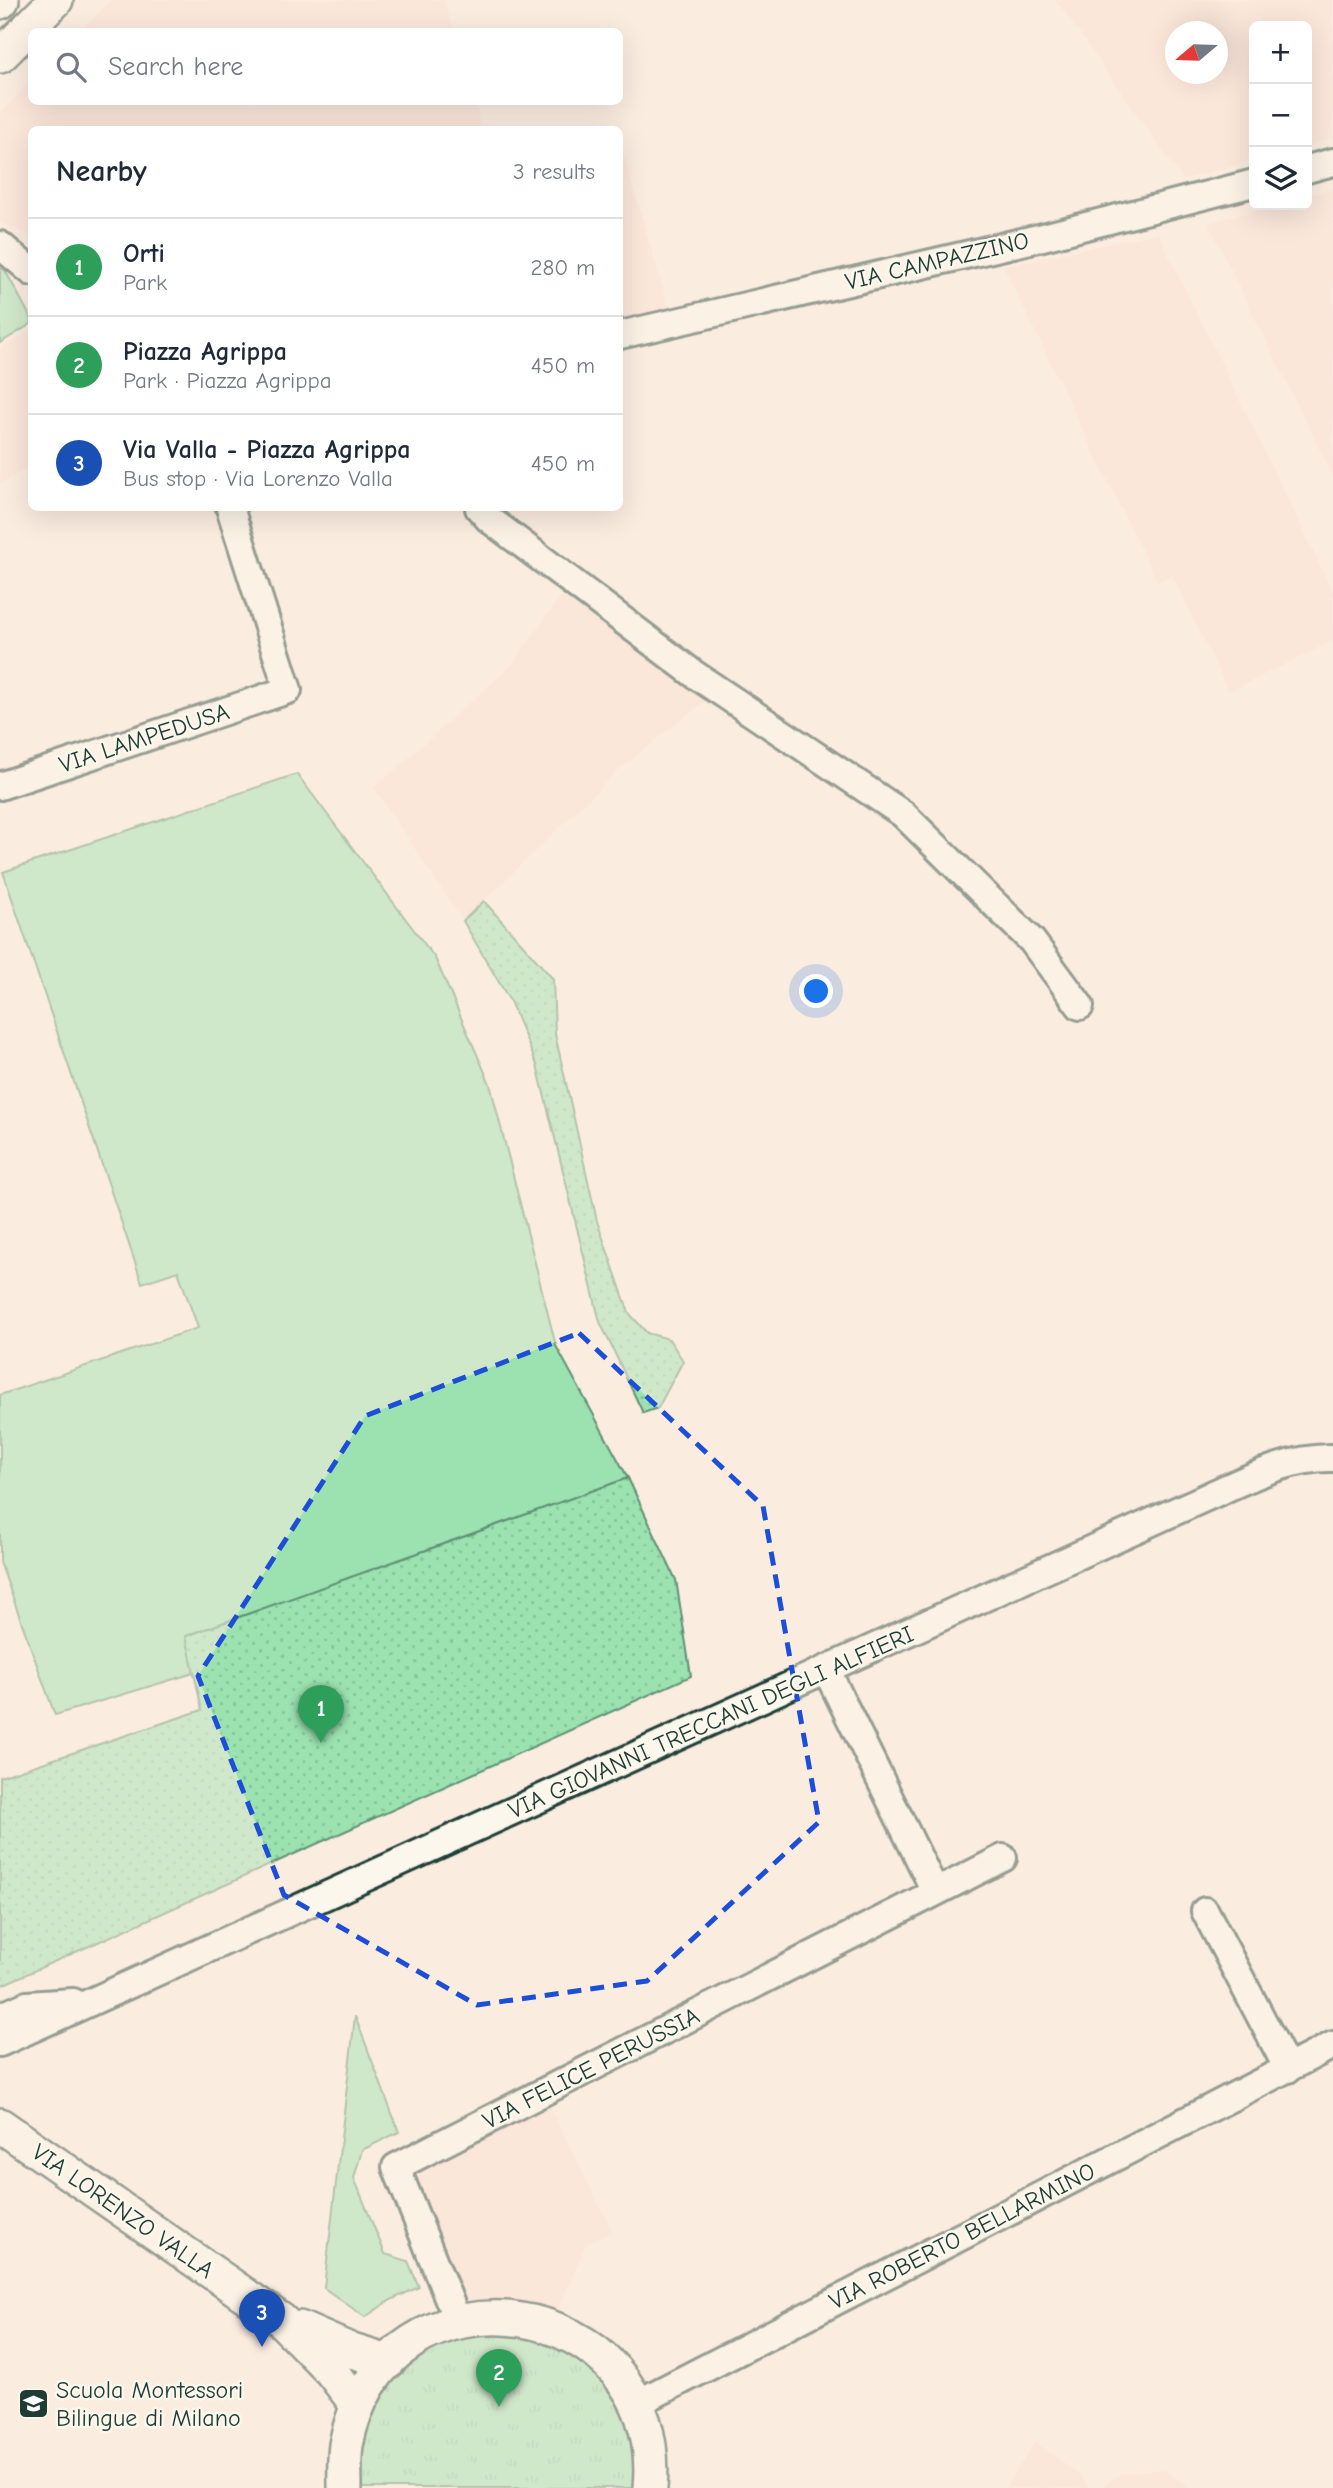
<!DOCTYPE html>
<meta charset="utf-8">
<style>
:root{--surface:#fff;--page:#f2f2f3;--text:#1f2937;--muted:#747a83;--line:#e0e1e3;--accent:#1f3d34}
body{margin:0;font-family:"Comic Neue",sans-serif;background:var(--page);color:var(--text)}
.controls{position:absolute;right:21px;top:21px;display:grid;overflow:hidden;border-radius:10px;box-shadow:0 7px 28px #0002}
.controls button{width:63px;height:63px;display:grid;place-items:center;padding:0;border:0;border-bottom:2px solid var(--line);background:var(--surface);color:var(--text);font:35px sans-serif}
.compass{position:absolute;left:1165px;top:21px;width:63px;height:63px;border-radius:50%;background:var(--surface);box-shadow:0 7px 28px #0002;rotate:251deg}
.you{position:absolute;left:817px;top:992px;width:24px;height:24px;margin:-18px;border:5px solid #fff;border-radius:50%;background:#1a73e8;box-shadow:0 0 0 10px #1a73e833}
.badge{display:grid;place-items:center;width:46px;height:46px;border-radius:50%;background:var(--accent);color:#fff;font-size:23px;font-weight:700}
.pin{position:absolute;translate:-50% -58px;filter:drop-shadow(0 2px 4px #0008)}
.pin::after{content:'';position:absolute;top:37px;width:24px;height:21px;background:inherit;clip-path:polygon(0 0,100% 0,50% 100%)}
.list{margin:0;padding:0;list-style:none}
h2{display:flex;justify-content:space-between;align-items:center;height:91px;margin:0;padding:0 28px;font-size:30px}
h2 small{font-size:23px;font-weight:400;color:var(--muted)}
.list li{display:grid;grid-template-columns:46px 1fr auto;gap:21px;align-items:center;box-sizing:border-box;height:98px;padding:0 28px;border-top:2px solid var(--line)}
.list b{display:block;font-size:26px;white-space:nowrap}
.list p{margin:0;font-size:23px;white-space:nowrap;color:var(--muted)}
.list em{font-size:23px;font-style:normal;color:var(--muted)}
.icon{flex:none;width:38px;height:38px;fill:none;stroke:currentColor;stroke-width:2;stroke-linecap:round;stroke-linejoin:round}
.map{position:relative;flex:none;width:1333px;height:2488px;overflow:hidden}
.search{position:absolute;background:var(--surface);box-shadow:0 7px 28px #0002;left:28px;top:28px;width:595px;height:77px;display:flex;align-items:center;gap:18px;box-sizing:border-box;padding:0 24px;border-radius:10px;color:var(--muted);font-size:26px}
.panel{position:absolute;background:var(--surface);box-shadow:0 7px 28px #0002;left:28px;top:126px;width:595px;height:385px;border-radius:10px}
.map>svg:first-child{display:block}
.built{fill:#faded2;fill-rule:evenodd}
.grass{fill:#9be2b0;stroke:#5d9072;stroke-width:2}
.park{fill:url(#park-tufts);stroke:#5d9072;stroke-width:2}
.garden{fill:url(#garden-dots);stroke:#5d9072;stroke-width:2}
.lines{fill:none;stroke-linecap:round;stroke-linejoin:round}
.minor-casing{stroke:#1f3d34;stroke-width:32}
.major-casing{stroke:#1f3d34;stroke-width:38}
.minor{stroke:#fbf7ec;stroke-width:26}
.major{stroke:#fbf7ec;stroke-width:33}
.marked{fill:none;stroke:#1d4ed8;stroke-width:5;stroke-dasharray:14 9;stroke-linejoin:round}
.labels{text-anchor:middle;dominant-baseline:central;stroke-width:5;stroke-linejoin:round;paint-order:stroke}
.street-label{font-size:24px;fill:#1f3d34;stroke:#fbf7ec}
.poi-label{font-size:24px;fill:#1f3d34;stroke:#fbf7ec;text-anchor:start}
</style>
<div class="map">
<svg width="1333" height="2488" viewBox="0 0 1333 2488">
<defs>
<pattern id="park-tufts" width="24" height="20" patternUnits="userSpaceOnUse" patternTransform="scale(1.75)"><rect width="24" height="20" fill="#9be2b0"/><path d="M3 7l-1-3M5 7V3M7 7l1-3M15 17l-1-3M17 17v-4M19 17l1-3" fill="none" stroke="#85c398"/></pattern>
<pattern id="garden-dots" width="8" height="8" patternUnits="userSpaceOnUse" patternTransform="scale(1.75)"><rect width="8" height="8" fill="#9be2b0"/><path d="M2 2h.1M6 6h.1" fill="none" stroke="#85c398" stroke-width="1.8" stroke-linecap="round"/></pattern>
</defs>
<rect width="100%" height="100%" fill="#fbece0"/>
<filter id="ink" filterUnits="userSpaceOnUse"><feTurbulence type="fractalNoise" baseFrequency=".0143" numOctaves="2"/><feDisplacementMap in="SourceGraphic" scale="14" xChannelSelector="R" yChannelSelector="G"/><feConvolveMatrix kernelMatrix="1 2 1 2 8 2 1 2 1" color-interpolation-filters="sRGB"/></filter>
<g filter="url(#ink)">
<path class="built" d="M111,0h333l10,31h-374z
M1056,0h277v138l-26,8v-120h-53v134l-71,20zM1176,32h42v42h-42z
M31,81l1,21h443l8,27 -451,1 -1,109 -2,-4 -29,-12v-109z
M620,144l49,165 -49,12z
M1333,188v289l-125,-254 66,-18h33v-9z
M1158,233l175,359v49l-104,51 -57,-117 -15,7 -154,-316z
M31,330v136l-31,18v-136z
M561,596l118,76 31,25 -89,71 -158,153 -89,-133 136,-121z
M543,2093l69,138 -26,13 -35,82 -93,-4 -62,-155z
M1035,2442l47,35 7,11h-84z
M1162,2469l25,16 -1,3h-87l23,-15z"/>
<path class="grass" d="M0,268l5,2 27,50 -1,4 -31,19z
M297,774l138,184 55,126 66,262 72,132 -441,158 7,37 -139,42 -55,-153v-167l198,-67 -20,-57 -36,12 -139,-411z
M355,2016l44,116 -37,18 -8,28 31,76 23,7 11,26 -28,13 -26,17 -41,-29z"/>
<path class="park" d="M536,2332l74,49 22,40 6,67h-279l2,-53 17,-42 30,-33 39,-23z"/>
<path class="garden" d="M484,901l69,78 2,55 42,187 32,92 18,20 22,6 14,22 -25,47 -15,5 -43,-91 -63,-257 -27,-64 -47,-80z
M628,1478l48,102 15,96 -691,310v-209l202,-67 -16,-74z"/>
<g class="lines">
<defs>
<path id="minor" d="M1307,169l26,-7
M0,245l32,27
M620,335l419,-97 215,-55
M479,508l10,11 205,155 209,140 129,127 48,65
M0,786l288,-96 -58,-182
M826,1669l109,222
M1205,1911l83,158
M0,2017l27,-12 46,-3
M0,2043l1209,-547c40,-18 80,-39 124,-38
M458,2322l-62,-155 607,-309
M636,2404l697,-359"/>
<path id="major" d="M0,2l2,-2
M0,56l56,-56
M0,2125l281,195 50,51 27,35
M299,2328l53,23 36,11
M345,2488c0,-14 -1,-29 1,-43 37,-195 322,-154 304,43"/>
</defs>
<use href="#minor" class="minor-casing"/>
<use href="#major" class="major-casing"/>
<use href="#minor" class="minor"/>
<use href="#major" class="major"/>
</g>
</g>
<path d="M0 0H1333V2488H0ZM579,1333l184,173 56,316 -172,159 -170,24 -193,-110 -86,-219 167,-260z" fill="#fbece0" fill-opacity=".55" fill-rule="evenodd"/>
<path class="marked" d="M579,1333l184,173 56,316 -172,159 -170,24 -193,-110 -86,-219 167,-260z"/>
<defs>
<symbol id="school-square" viewBox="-11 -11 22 22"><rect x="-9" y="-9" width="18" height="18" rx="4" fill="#1f3d34" stroke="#fbf7ec"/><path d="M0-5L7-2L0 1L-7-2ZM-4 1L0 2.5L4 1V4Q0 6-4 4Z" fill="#fff"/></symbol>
</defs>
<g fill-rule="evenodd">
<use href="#school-square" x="16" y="2386" width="35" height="35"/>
</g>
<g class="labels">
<g class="street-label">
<text transform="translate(937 261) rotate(-13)">VIA CAMPAZZINO</text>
<text transform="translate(144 738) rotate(-18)">VIA LAMPEDUSA</text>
<text transform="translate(711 1722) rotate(-24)">VIA GIOVANNI TRECCANI DEGLI ALFIERI</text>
<text transform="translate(591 2068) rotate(-27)">VIA FELICE PERUSSIA</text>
<text transform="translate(123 2211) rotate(35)">VIA LORENZO VALLA</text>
<text transform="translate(962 2236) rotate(-27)">VIA ROBERTO BELLARMINO</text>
</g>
<g class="poi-label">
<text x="56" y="2390">Scuola Montessori<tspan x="56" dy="28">Bilingue di Milano</tspan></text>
</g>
</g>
</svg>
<div class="controls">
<button>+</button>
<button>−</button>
<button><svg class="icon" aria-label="layers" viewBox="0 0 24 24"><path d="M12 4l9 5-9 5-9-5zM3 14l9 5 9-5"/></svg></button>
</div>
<svg class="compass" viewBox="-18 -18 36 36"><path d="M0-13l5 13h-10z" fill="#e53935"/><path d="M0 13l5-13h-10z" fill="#747a83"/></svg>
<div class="you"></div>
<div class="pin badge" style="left:321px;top:1743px;background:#2e9e5b">1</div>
<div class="pin badge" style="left:499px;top:2407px;background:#2e9e5b">2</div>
<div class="pin badge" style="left:262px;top:2347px;background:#1a4fb4">3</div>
<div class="search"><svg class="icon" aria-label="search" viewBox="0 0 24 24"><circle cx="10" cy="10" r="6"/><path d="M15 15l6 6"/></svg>Search here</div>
<section class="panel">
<h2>Nearby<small>3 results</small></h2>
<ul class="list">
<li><span class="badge" style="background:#2e9e5b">1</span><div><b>Orti</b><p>Park</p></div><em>280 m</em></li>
<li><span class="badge" style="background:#2e9e5b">2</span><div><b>Piazza Agrippa</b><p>Park · Piazza Agrippa</p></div><em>450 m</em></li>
<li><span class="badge" style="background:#1a4fb4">3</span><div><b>Via Valla - Piazza Agrippa</b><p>Bus stop · Via Lorenzo Valla</p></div><em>450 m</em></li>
</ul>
</section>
</div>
